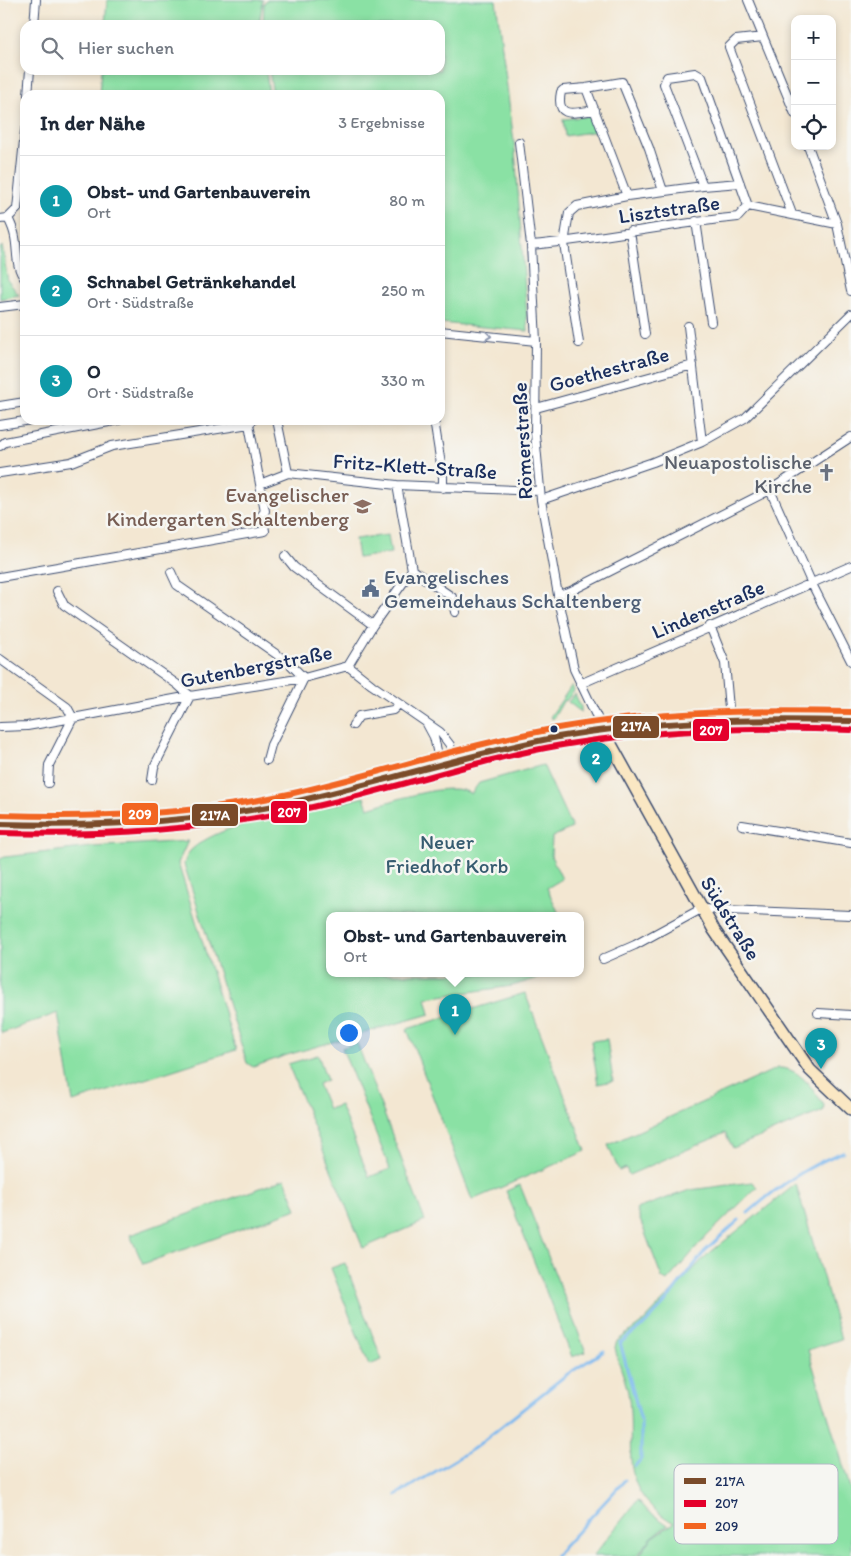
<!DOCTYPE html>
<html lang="de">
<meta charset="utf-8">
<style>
:root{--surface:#fff;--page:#f6f6f7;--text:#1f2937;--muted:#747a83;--line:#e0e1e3;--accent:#111827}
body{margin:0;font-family:Itim,sans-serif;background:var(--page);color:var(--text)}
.controls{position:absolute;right:15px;top:15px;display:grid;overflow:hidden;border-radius:10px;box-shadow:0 2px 8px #0003}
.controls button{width:45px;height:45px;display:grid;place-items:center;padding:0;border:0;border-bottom:1px solid var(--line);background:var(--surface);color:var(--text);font:25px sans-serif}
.you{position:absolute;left:348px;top:1032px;width:18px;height:18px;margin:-12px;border:4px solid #fff;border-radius:50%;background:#1a73e8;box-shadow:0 0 0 8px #1a73e833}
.badge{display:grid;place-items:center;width:32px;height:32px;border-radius:50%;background:var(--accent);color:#fff;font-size:16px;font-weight:700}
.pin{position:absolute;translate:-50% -41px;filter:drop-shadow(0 1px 2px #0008)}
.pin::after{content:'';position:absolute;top:26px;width:18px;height:15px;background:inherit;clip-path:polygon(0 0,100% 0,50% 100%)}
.popup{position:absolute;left:326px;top:912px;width:258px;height:65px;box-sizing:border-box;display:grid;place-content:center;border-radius:10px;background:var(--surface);filter:drop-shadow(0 1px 4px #0005);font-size:16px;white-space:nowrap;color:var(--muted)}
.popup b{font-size:19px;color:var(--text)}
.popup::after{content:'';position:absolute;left:50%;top:100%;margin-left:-10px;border:10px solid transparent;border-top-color:var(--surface)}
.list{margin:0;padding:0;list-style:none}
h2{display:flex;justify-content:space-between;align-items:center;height:65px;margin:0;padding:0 20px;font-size:21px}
h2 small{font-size:16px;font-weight:400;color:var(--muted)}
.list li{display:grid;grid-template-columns:32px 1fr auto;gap:15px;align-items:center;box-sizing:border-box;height:90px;padding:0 20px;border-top:1px solid var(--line)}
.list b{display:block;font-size:19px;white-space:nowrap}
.list p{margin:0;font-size:16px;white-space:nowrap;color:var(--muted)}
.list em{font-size:16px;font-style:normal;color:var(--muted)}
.icon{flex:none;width:28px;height:28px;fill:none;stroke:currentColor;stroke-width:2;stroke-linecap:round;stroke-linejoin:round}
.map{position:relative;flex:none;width:851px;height:1556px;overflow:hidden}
.search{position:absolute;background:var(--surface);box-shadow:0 2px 8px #0003;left:20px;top:20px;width:425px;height:55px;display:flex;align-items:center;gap:12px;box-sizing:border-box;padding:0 18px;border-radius:15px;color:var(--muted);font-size:19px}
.panel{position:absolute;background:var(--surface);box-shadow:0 2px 8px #0003;left:20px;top:90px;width:425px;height:335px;border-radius:15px}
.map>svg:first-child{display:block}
.green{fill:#8ae1a4;stroke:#528881}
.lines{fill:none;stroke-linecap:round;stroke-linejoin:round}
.stream{stroke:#7db9ef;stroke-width:3}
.street-casing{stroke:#3b4b6f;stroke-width:10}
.secondary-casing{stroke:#3b4b6f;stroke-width:14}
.street{stroke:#fff;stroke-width:8}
.secondary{stroke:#fae7c3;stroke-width:11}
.bus-1-casing{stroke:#f6f6f2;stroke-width:10}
.bus-2-casing{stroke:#f6f6f2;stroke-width:10}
.bus-3-casing{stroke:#f6f6f2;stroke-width:10}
.bus-1{stroke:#7a4b2a;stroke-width:6}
.bus-2{stroke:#e4002b;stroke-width:6}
.bus-3{stroke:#f26522;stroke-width:6}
.oneway{stroke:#8d97ae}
.bus-dot{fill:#1b2f5e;stroke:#f6f6f2;stroke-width:2}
.labels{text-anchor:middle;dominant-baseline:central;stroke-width:5;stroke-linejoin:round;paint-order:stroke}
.street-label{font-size:21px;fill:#1b2f5e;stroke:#f6f6f2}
.worship-label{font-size:21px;fill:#5b616d;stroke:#f6f6f2;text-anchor:end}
.education-label{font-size:21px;fill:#785e54;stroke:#f6f6f2;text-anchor:end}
.service-label{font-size:21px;fill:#4e5e75;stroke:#f6f6f2;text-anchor:start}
.park-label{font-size:21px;fill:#375c70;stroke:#f6f6f2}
.key{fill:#f6f6f2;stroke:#b4bac6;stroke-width:1}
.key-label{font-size:14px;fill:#1b2f5e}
.line-badge{stroke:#f6f6f2;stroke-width:2}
.badge-label{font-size:14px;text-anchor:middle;font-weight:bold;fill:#fff}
</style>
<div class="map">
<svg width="851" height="1556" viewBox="0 0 851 1556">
<rect width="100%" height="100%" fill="#f6f6f2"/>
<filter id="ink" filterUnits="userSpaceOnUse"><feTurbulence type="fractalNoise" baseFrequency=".02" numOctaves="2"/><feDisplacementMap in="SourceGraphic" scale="10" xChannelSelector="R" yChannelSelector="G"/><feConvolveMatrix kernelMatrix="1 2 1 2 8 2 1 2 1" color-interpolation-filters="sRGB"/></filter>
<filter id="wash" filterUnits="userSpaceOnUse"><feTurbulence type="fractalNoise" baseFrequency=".0096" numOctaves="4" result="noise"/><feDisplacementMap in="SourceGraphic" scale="20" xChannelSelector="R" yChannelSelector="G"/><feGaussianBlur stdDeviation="1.12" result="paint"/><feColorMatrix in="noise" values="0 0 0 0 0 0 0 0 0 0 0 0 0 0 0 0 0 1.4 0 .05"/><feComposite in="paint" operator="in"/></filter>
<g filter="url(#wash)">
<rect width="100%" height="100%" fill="#f3e7d2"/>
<path class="green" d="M107,0h156l-4,25h-154z
M267,0h229l19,150 13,181 -88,-8v-228h-167l-4,-25h171v-45h-177l1,-22z
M101,70h165l3,25h-170z
M591,116l6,15 -32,5 -2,-17z
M2,246l6,35 11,14 -19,4v-50z
M388,535l3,18 -33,5 -3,-19z
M572,685l2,6 -8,10 -2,-1 -11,19 -3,-2z
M575,694l6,13v5l-13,-10z
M543,765l29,63 -20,9 -1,19 11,23 -15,9 13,28h-230v58h221l-39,12 -86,12 4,16 -143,41 -34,12 -6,-4 -63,-199c2,-5 3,-10 7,-14 29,-26 86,-33 124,-40 16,-4 32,-9 49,-13l4,11c23,-6 84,-29 103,-14l8,-11z
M188,841l-10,22 58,187 -163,52 -15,-89 -56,20 -2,-5v-169l5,-2 87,-10z
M525,993l61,158 -114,49 -65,-171z
M607,1039l6,42 -15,3 -7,-43z
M357,1043l68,178 -62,27 -75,-184 30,-9 9,25 -9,4 10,25 12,-4 29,72 21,-8 -48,-121z
M778,1068c22,-1 35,22 46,37l-1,6 -90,37 -8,-15 -96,42 -3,-7 -7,3 -11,-26z
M285,1179l12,30 -154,55 -13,-29z
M752,1182l5,5 -50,49 -40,45 -5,-3 -26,-69 54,-19z
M796,1184l45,155 -33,11 43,141v65h-212l13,-18 22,-15c-58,-33 -39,-71 -45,-124 -2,-18 -11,-34 -14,-52l2,-6 27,-20 63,-66z
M520,1185l66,167 -14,5 -66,-166z
M345,1263l37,97 -13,5 -38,-97z
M638,1500l9,10 21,15 -16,12 -15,19h-44z"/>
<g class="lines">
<path class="stream" d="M748,1213c29,-26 59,-47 95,-61
M620,1342l21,79v38l-6,7
M621,1342l24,-18 19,-20 41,-53 34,-31
M396,1495l77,-46 93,-74 38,-24
M555,1556l70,-76"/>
</g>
</g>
<g filter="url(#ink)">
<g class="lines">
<defs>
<path id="street" d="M748,0l47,114
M34,25l2,-25
M763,37l-27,3 -7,7 63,167
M586,88l41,108
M28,95l2,-25
M595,110c-18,2 -40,11 -34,-18l2,-2 23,-2 36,-6 27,66 14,43
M519,142l12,103 5,96 -1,93 6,66 17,95 16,74 29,61
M808,146l29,78 14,67
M703,186l-39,-102 3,-7 28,-4 7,4 46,129
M748,206l89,18
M8,218c3,6 6,13 7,19 3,15 0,30 10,42
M0,219l8,-1 9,-9 8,-78
M696,221l15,101
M630,231l15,103
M531,245c69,-6 137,-21 207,-28l10,-11
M0,307l25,-3
M688,326l14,116
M440,331l96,10
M579,343l-15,-100 5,-30 8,-7 50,-10 76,-10 37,-3
M0,406l25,-4
M536,408l157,-43
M253,420l-4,4 11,60 28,-11 109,12 143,6
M277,420l11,53
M434,420l9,57v11
M0,425l31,-5
M0,446l5,-4 114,-22
M0,473l71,-11 41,-16 137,-22
M770,490l42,94 39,77
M541,500l112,-38 49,-20 43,-24 106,-104
M285,556l9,11 79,58
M412,570l40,27 3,15
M171,572l6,13 112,78 15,15 -33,67 -4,15
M0,577l265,-46 -3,-16 3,-4 -5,-27
M57,591l7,14 114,80 12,11 -36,71 -2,13
M558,595l13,-4 199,-101 81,-53
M710,626l15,37 5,57
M0,659l67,48 6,11 -24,47 -1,18
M348,666l24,19 68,47 10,13 4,15
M580,684l271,-118
M427,724l7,13 6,27
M353,725l6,-9 34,-6 6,-6
M0,727l27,-1 46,-8 117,-22 114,-18 44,-12 25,-41 39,-55 -15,-85
M742,825l109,18
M603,959l32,-14 66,-36 150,6
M818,1013l33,2"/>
<path id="secondary" d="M603,730l111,200 96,140 41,39
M0,824c96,4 194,-1 289,-21 90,-20 178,-50 269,-66 97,-18 195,-19 293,-16"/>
</defs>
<use href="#street" class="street-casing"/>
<use href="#secondary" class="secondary-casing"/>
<use href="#street" class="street"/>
<use href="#secondary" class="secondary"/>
<defs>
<path id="bus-1" d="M0,824c97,3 194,-1 289,-21 90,-19 178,-49 269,-66 97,-17 195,-18 293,-16"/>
<path id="bus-2" d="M0,833c97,3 193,-2 289,-21 91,-18 180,-51 273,-67 96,-16 192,-18 289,-15"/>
<path id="bus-3" d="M0,815c97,3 194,0 289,-21 90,-20 178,-50 269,-66 97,-17 195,-18 293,-16"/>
</defs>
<use href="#bus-1" class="bus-1-casing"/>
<use href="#bus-2" class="bus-2-casing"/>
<use href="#bus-3" class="bus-3-casing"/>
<use href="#bus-1" class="bus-1"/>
<use href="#bus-2" class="bus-2"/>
<use href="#bus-3" class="bus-3"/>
</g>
<defs><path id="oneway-chevron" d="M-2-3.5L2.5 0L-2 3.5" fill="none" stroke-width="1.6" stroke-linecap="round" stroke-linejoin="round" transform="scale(1.25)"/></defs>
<use class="oneway" href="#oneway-chevron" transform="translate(488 336) rotate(6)"/>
</g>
<defs>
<symbol id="church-bare" viewBox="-9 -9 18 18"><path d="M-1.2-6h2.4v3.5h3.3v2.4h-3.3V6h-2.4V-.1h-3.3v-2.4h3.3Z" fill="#6b7280" stroke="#f6f6f2" stroke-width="2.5" paint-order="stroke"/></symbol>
<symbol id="school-bare" viewBox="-9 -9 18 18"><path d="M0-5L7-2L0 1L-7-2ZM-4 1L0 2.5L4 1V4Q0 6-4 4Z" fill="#8d6e63" stroke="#f6f6f2" stroke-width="2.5" paint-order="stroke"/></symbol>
<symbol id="civic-bare" viewBox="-9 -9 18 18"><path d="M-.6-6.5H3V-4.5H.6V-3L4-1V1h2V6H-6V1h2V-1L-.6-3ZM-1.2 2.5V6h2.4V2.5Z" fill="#5c6f8a" stroke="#f6f6f2" stroke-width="2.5" paint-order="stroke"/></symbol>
</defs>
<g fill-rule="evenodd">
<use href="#church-bare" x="814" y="460" width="25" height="25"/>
<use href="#school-bare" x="350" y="494" width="25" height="25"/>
<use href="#civic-bare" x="358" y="576" width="25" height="25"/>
</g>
<circle class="bus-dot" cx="554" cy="729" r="4.5"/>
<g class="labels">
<g class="street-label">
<text transform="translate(669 209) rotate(-8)">Lisztstraße</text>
<text transform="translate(609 369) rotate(-15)">Goethestraße</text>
<text transform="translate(522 441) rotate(-93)">Römerstraße</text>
<text transform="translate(415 466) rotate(4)">Fritz-Klett-Straße</text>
<text transform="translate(708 609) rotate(-23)">Lindenstraße</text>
<text transform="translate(256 666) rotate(-11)">Gutenbergstraße</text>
<text transform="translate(731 918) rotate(58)">Südstraße</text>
</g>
<g class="worship-label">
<text x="812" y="461">Neuapostolische<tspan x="812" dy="24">Kirche</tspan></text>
</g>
<g class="education-label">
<text x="349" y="494">Evangelischer<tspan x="349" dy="24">Kindergarten Schaltenberg</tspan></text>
</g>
<g class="service-label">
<text x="384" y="576">Evangelisches<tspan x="384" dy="24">Gemeindehaus Schaltenberg</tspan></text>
</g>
<g class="park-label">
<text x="447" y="841">Neuer<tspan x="447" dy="24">Friedhof Korb</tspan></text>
</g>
</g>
<rect x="674" y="1464" width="164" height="80" rx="8" class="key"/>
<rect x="684" y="1478" width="22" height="6" fill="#7a4b2a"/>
<rect x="684" y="1500" width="22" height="7" fill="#e4002b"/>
<rect x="684" y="1523" width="22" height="6" fill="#f26522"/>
<g class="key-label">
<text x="715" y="1486">217A</text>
<text x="715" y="1508">207</text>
<text x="715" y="1531">209</text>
</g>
<g class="line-badge">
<rect x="612" y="715" width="48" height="24" rx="5" fill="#7a4b2a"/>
<rect x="692" y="718" width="38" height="24" rx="5" fill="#e4002b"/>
<rect x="270" y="800" width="38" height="24" rx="5" fill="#e4002b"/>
<rect x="121" y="802" width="38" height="24" rx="5" fill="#f26522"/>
<rect x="191" y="803" width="48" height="24" rx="5" fill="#7a4b2a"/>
</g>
<g class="badge-label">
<text x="636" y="731">217A</text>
<text x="711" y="735">207</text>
<text x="289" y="817">207</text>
<text x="140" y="819">209</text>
<text x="215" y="820">217A</text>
</g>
</svg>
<div class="controls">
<button>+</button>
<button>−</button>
<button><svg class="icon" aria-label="locate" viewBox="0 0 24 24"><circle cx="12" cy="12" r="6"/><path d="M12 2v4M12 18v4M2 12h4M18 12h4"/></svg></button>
</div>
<div class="you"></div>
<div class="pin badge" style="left:455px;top:1035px;background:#0f9aa8">1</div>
<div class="popup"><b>Obst- und Gartenbauverein</b>Ort</div>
<div class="pin badge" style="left:596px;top:783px;background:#0f9aa8">2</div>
<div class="pin badge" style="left:821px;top:1069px;background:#0f9aa8">3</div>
<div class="search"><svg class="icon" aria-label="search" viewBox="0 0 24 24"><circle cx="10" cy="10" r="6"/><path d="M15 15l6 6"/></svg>Hier suchen</div>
<section class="panel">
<h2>In der Nähe<small>3 Ergebnisse</small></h2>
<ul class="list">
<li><span class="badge" style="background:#0f9aa8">1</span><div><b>Obst- und Gartenbauverein</b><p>Ort</p></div><em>80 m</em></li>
<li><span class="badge" style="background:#0f9aa8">2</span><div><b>Schnabel Getränkehandel</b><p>Ort · Südstraße</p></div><em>250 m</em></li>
<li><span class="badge" style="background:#0f9aa8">3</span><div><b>O</b><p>Ort · Südstraße</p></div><em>330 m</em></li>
</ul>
</section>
</div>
